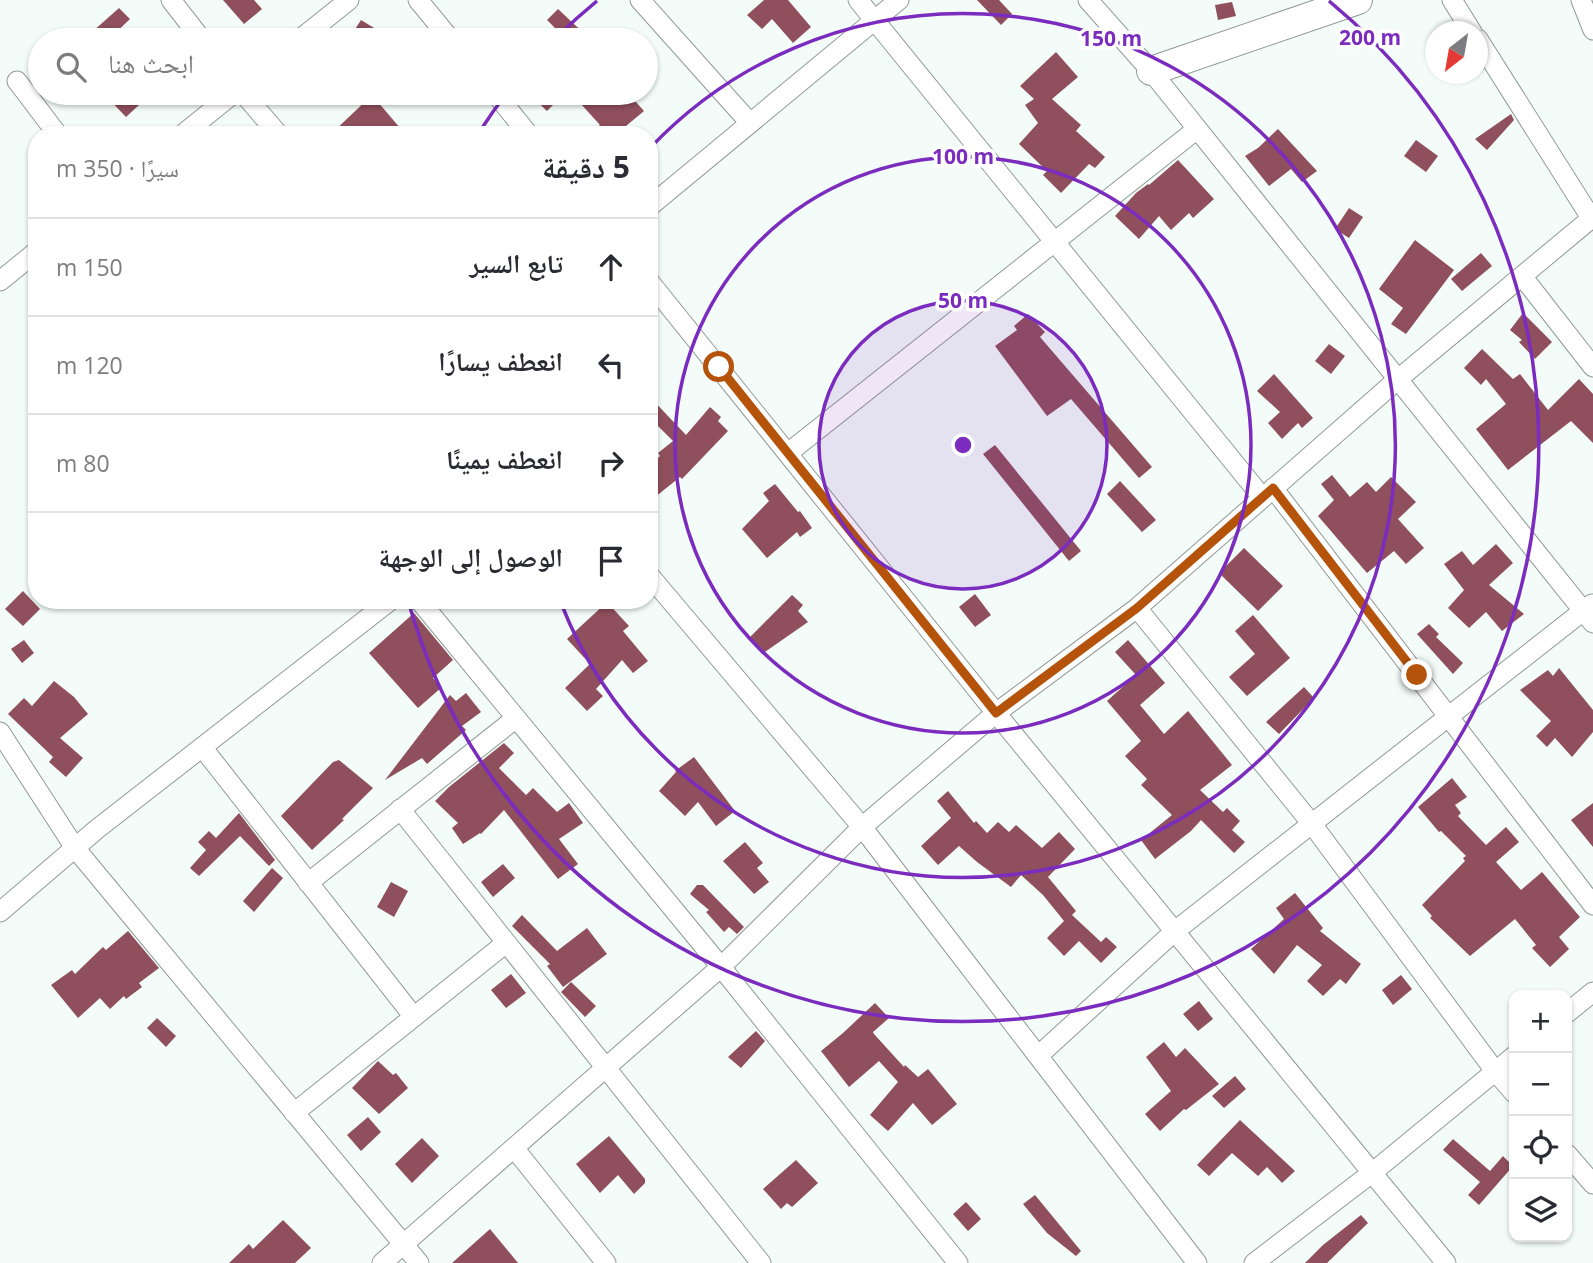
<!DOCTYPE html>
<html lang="ar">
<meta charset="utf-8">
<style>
:root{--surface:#fff;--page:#f7f7f7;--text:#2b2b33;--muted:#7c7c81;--line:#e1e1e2}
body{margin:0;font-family:"Open Sans","Noto Naskh Arabic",sans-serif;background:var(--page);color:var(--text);direction:rtl}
.controls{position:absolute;right:21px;bottom:21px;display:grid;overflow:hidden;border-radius:14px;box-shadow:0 2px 5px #0004}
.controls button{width:63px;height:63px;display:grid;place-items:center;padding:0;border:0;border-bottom:2px solid var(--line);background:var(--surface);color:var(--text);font:35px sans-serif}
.compass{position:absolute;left:1425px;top:21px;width:63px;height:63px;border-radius:50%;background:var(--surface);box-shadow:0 2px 5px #0004;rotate:211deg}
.stop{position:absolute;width:21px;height:21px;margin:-16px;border:5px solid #b45309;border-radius:50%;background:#fff}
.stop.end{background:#b45309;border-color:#fff;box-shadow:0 2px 7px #0008}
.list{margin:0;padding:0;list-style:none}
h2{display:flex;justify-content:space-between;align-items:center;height:91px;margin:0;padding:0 28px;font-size:30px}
h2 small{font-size:23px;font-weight:400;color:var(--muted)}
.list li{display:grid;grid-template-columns:46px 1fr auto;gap:21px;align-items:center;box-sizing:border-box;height:98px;padding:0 28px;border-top:2px solid var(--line)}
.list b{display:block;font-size:26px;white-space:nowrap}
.list em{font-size:23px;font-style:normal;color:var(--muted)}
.icon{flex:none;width:38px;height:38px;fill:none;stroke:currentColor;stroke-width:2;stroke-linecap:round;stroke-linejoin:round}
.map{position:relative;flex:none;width:1593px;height:1263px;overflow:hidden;direction:ltr}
.search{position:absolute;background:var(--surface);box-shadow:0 2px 5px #0004;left:28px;top:28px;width:630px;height:77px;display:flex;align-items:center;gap:18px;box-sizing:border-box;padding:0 24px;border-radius:38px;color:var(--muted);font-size:26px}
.panel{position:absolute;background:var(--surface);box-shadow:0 2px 5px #0004;left:28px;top:126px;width:630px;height:483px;border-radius:28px;direction:rtl}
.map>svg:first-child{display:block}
.building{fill:#8f4f5c}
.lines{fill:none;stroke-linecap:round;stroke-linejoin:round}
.street-casing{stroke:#919995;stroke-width:21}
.secondary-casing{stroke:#919995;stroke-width:30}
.street{stroke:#fff;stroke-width:19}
.secondary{stroke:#fff;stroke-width:28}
.route{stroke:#b45309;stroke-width:9}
.ring{fill:none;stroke:#7b2cbf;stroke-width:3.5}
.centre{fill:#7b2cbf;stroke:#fff;stroke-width:3.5}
.ring-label{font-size:21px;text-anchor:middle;font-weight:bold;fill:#7b2cbf;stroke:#fff;stroke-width:7;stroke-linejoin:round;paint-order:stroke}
</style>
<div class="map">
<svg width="1593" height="1263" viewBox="0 0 1593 1263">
<rect width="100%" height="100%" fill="#f3fcf8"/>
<path class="building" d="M223,0h31l8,9 -18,15z
M764,0h24l23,27 -18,16 -21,-24 -10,10 -15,-14z
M977,0h22l13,14 -11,11z
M1232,2l4,14 -18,4 -3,-15z
M119,8l11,11 -22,21h-25z
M558,9l33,31h-24l-20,-20z
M361,20l33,20h-46z
M1056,52l22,25 -26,22 29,26 -5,6 29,26 -10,11 -6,-4 -28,29 -18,-18 4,-4 -28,-27 19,-21 -13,-18 9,-6 -14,-13z
M103,93h49l-26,24z
M528,93h37l-18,18z
M571,93h57l16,18 -18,15 8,9h-46l12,-10z
M372,95l28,33 -7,7h-63z
M1511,114l3,6 -27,30 -12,-11z
M1278,129l39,42 -15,11 -11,-13 -22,17 -24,-30 13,-8z
M1416,140l22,16 -12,16 -22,-16z
M1178,160l36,39 -21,19 -4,-5 -18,17 -12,-14 -20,23 -24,-23 21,-23 12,-9 1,1z
M1349,208l14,9 -14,21 -14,-9z
M1415,240l39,30 -48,64 -15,-10 12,-16 -24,-19z
M1481,253l11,13 -30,25 -11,-12z
M1523,313l29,29 -17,17 -16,-17 3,-2 -12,-10z
M1028,314l17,18 -5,5 112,130 -13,11 -68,-79 -24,17 -52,-70 22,-16 -3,-4z
M1329,344l16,12 -14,18 -16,-13z
M1482,349l31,30 7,-5 28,36 31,-31 14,15v49l-22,-22 -63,49 -32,-41 30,-25 -20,-25 -5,6 -17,-17z
M1274,374l39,44 -11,10 -4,-5 -16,16 -14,-16 12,-11 -23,-21z
M649,396l37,39 24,-28 11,10 -3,4 10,10 -46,48 -2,-2 -31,25v-36l11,-10 -2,-3 15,-12 -24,-24z
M995,445l86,106 -12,10 -86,-107z
M1332,475l18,22 17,-15 9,10 15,-15 25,25 -18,17 26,29 -18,16 -12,-13 -27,22 -49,-57 16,-16 -13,-16z
M1120,481l36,39 -14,12 -35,-38z
M775,484l23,28 2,-1 12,17 -12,9 -3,-5 -30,26 -25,-29 27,-28 -6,-8z
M1496,544l17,19 -24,22 35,29 -22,17 -16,-19 -17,16 -21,-20 16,-18 -20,-26 18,-13 11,14z
M1244,548l39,38 -25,25 -39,-38z
M23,591l17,18 -17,17 -18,-17z
M975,594l16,21 -16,12 -16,-20z
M792,595l11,10 -5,6 10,11 -46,32 -12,-17z
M607,602l22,24 -6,5 25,30 -15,12 -11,-13 -26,29 7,7 -16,15 -22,-23 25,-24 -23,-25z
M414,613l39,47 -20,18 9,9 -24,21 -49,-55z
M1253,615l37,43 -43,38 -18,-19 26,-23 -20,-23z
M1429,624l10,10 -3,3 27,26 -10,11 -36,-40z
M24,640l10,13 -12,10 -11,-14z
M1128,640l37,43 -25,22 24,29 24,-23 44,54 -32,25 23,22 4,-4 13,13 -8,9 13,12 -11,11 -33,-33 -10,11 -36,28 -14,-19 31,-25 -31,-30 6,-6 -22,-23 16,-15 -34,-40 29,-26 -21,-23z
M1559,668l34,42v22l-21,25 -17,-19 -8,9 -11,-11 15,-15 -31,-31 28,-20 5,6z
M54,681l20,16 14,17 -28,24 23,20 -17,19 -17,-15 4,-5 -45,-43 16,-16 8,8z
M1304,687l10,11 -35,36 -13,-12z
M466,693l15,19 -19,14 4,4 -39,34 -5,-6 -37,22 65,-85 6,6z
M504,743l10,10 -15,15 27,27 7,-7 24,24 12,-9 14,20 -24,16 19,25 -20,15 -54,-69 -23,24 -1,-1 -17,11 -11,-16 6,-5 -23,-22 14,-14z
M694,757l41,54 -19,15 -18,-24 -13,14 -26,-25 17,-19 -1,-1z
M339,760l34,28 -31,31 2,1 -32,30 -31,-34 52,-54z
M1452,778l15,19 -12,8 6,8 -3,3 28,29 20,-18 13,15 -23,20 25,28 21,-18 38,45 -21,20 10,12 -19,18 -18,-19 4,-3 -21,-26 -45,37 -40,-38 2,-2 -10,-11 43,-44 -2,-3 3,-2 -25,-25 -2,1 -21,-25z
M948,791l26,32 2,-2 11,12 11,-11 11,10 7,-7 26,23 17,-16 16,17 -27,28 28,34 -4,4 29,27 5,-5 11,10 -16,16 -22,-22 -15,15 -17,-18 17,-17 -21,-26 -22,-20 -10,12 -34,-25 -18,-16 -21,19 -17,-19 30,-28 -14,-17z
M1593,803v44l-22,-27z
M239,813l36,47 -6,6 -29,-30 -41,40 -9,-8 16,-18 -8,-8 11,-11 7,7z
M745,842l18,21 -6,5 12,14 -15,12 -31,-33z
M503,864l12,14 -22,19 -12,-15z
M272,868l11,10 -29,34 -11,-11z
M391,882l17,9 -14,26 -17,-10z
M697,885h6l41,42 -7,7 -8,-7 -5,5 -18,-20 3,-2 -19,-16z
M1295,893l28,35 -3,3 41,33 -15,20 -6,-5 -17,17 -16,-15 15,-16 -25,-20 -23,29 -23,-25 33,-30 -8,-11z
M522,915l35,36 30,-23 20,26 -44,33 -16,-21 3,-2 -38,-38z
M128,931l31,37 -20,15 3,4 -16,12 -2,-3 -14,13 -10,-11 -22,20 -27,-33 21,-15 3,4 28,-27 3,3z
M511,974l15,19 -20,15 -15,-18z
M1401,975l11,14 -19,16 -11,-15z
M571,982l25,24 -11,11 -24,-25z
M1199,1001l14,18 -15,12 -15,-17z
M875,1003l14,15 -16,14 1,2 30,33 1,-2 13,12 10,-8 29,35 -25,21 -19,-22 -25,28 -18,-16 28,-33 -19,-21 -30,26 -28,-36 22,-18z
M157,1018l19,18 -10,11 -19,-19z
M756,1031l9,10 -24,27 -13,-11z
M1164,1042l12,15 9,-9 34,36 -33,26 -2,-1 -24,22 -15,-17 26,-23 -25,-34z
M378,1061l15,14 3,-2 12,15 -29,26 -27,-26z
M1235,1076l11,13 -22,19 -12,-12z
M368,1117l13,15 -20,19 -14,-16z
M1240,1120l55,51 -13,12 -15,-16 -9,9 -26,-23 -23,23 -12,-11z
M609,1136l36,43v4l-11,11 -16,-19 -18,18 -24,-29z
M422,1138l17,18 -27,27 -17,-19z
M1453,1139l37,32 13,-15 10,10 -34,39 -11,-10 12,-13 -37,-32z
M796,1160l22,23 -26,24 -5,-4 -6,6 -18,-20z
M1035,1195l46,56 -5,5 -29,-23 -24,-29z
M966,1202l15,17 -13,12 -15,-17z
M1361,1215l7,8 -41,40h-22l18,-18z
M283,1220l28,28 -16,15h-66l20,-19 4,5z
M490,1229l28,34h-66z"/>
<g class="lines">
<defs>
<path id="street" d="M171,0l31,40
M418,0l33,40
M640,0l110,123
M858,0l404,497
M1088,0l63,71 442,552
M1452,0l20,32
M1581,0l12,30
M1478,39l113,179
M299,40l50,-40
M17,81l41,54
M243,93l36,42
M495,93l34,42
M182,135l52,-42
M649,207l250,-207
M1522,276l71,91
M0,281l37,-30
M649,281l347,432 450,550
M788,453l409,-324
M1273,488l320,417
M649,575l213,252 335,436
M419,600l302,367 237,296
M1137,608l175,216 183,247 19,22
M0,732l75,116 344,415
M202,747l212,270
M400,809l361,454
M308,883l208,-165
M0,912l97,-83 294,-229
M1567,1013l26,-21
M1038,1056l137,-125 417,-327
M294,1113l212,-170
M514,1148l92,115
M1567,1154l26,30
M382,1263l339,-296 141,-140 134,-114 141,-105 260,-228 196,-163
M1254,1263l119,-91 141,-116"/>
<path id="secondary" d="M1151,71l207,-71"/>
</defs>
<use href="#street" class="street-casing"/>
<use href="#secondary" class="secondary-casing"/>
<use href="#street" class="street"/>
<use href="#secondary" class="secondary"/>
</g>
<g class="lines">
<path class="route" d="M719,367l277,346 141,-105 136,-120 144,187"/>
</g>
<circle cx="963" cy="445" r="144" fill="#7b2cbf" fill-opacity=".12"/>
<g class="ring">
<circle cx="963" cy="445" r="144"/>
<circle cx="963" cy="445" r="288"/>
<path d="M650 148A432 432 0 1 1 561 603"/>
<path d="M480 131A576 576 0 0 1 506 94M556 38A576 576 0 0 1 597 1M1329 1A576 576 0 1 1 409 604"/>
</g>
<circle cx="963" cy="445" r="10" class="centre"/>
<g class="ring-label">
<text x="1370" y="45">200 m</text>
<text x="1111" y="46">150 m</text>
<text x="963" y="164">100 m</text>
<text x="963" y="308">50 m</text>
</g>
</svg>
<div class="controls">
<button>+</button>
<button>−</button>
<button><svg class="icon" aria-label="locate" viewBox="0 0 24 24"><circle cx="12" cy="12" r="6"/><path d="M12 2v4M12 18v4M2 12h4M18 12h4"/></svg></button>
<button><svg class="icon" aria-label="layers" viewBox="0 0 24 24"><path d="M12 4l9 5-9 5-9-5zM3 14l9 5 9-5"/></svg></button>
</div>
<svg class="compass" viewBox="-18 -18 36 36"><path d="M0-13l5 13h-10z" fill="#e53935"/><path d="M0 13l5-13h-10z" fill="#7c7c81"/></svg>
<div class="stop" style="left:719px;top:367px"></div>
<div class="stop end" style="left:1417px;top:675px"></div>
<div class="search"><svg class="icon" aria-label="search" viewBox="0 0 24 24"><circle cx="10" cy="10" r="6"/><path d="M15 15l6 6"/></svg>ابحث هنا</div>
<section class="panel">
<h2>5 دقيقة<small>سيرًا · 350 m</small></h2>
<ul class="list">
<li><svg class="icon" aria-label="ahead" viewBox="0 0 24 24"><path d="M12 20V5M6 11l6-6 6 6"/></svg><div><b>تابع السير</b></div><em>150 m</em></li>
<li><svg class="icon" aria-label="left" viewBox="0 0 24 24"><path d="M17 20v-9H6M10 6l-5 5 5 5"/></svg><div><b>انعطف يسارًا</b></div><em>120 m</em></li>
<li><svg class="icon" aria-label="right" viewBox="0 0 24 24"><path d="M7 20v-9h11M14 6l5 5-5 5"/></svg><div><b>انعطف يمينًا</b></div><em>80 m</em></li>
<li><svg class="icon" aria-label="arrive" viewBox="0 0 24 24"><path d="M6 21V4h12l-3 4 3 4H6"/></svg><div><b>الوصول إلى الوجهة</b></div></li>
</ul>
</section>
</div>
